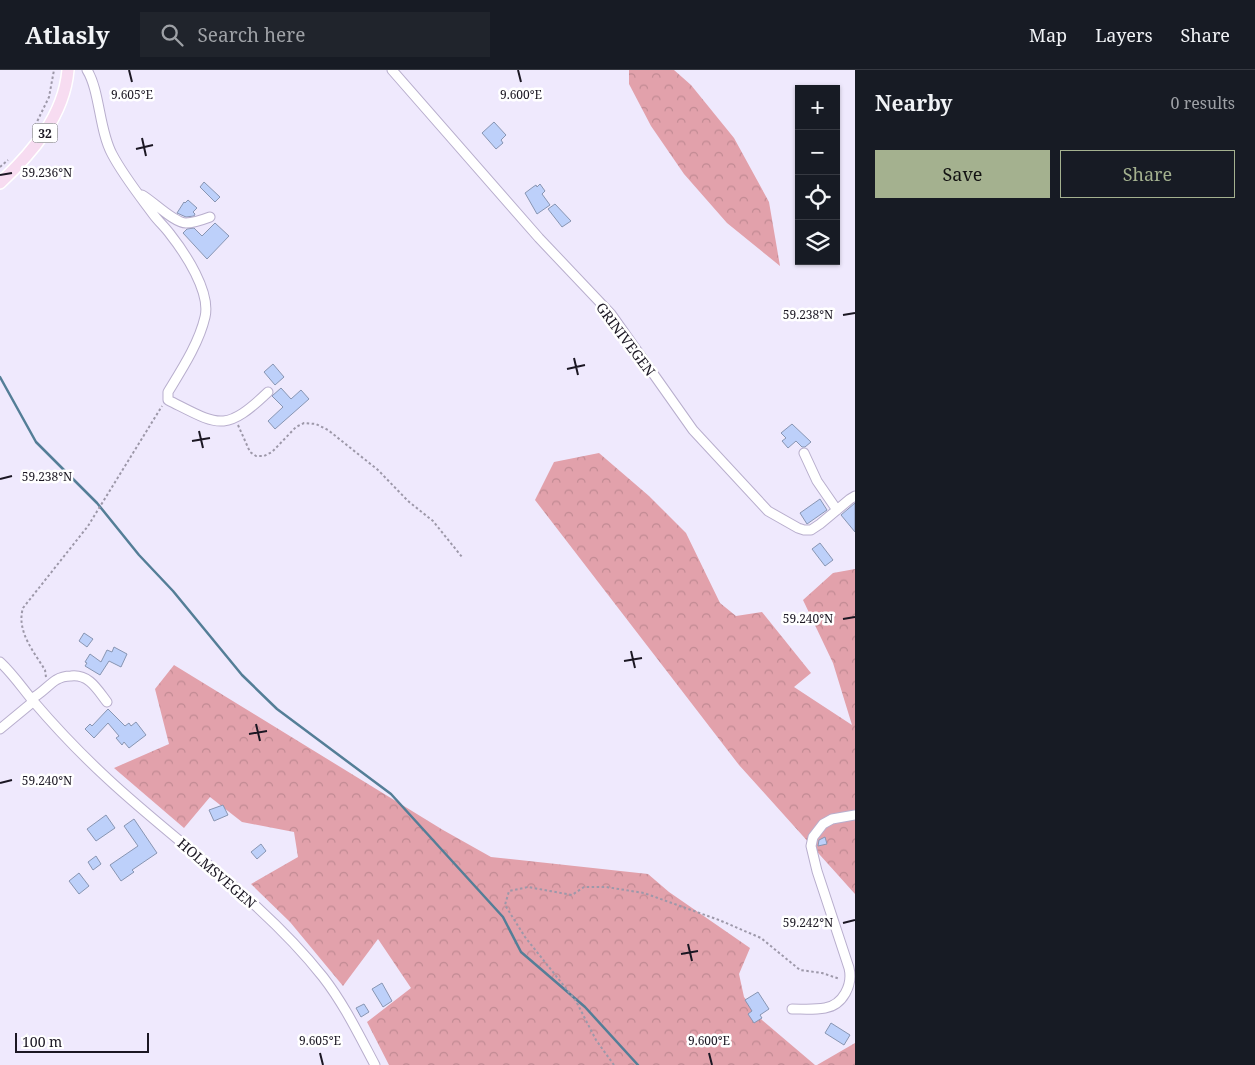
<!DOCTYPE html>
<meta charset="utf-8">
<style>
:root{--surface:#171b24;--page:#20242c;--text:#f1f3f6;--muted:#9ea1a6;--line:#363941;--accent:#a4b18f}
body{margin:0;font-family:"Noto Serif",serif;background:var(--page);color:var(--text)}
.controls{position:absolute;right:15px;top:15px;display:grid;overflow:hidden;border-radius:0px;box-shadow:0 1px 4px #0004}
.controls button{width:45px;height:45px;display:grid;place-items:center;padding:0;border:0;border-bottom:1px solid var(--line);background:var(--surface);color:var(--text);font:25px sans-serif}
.scale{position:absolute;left:15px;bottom:12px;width:134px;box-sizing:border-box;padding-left:5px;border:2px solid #1b1723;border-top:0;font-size:14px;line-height:18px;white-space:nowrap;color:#1b1723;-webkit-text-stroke:4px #fff;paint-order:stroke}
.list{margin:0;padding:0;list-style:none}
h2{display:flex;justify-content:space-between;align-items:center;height:65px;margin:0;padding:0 20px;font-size:21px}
h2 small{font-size:16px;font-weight:400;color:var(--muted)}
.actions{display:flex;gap:10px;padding:15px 20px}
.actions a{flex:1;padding:11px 0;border:1px solid var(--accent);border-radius:0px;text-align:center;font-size:18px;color:var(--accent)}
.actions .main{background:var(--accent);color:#111}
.icon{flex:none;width:28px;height:28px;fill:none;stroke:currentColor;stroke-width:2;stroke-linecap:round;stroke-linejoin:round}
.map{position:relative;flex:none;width:855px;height:995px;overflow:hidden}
header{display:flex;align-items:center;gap:30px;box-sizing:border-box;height:70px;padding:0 25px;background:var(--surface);border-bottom:1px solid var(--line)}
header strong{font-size:24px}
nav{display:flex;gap:28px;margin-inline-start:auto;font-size:18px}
.search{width:350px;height:45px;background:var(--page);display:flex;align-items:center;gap:12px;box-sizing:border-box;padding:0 18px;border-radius:0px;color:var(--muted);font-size:19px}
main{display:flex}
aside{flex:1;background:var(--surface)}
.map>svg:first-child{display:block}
.forest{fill:url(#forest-crowns)}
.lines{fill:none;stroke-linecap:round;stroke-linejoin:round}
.stream{stroke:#547e97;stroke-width:2.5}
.building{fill:#bdd0fa;stroke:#8895b2}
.minor-casing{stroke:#b8aecd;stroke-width:11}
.major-casing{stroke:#fff;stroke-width:14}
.path{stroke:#9d98a9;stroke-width:2;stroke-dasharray:2.5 2.5;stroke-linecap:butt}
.minor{stroke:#fff;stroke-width:9}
.major{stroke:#f7dcf1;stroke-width:11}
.ticks{fill:none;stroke:#1b1723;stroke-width:2}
.labels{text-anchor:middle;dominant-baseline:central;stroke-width:5;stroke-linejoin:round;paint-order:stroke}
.shield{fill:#fff;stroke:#5f5d65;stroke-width:1}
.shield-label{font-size:12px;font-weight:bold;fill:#1b1723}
.street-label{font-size:14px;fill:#1b1723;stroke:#fff}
.ticks-label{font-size:12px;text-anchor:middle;fill:#1b1723;stroke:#fff;stroke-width:5;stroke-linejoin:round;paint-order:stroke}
</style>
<header>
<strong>Atlasly</strong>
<div class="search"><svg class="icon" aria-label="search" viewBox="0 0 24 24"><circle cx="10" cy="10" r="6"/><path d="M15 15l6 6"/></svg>Search here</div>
<nav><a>Map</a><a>Layers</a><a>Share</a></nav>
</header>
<main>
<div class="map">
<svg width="855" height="995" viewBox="0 0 855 995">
<defs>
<pattern id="forest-crowns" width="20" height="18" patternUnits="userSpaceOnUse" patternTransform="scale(1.25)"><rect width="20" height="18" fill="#e2a1ab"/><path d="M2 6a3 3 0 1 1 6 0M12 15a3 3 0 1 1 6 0" fill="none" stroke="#c18a93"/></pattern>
</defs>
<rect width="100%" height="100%" fill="#efe9fd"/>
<path class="forest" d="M629,0h45l17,15 43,53 35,64 11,64 -53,-43 -43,-49 -33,-48 -22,-42z
M599,383l50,43 37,37 34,70 16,13 26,-4 49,61 -17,14 58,38 -19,-62 -30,-63 30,-27 22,-4v325l-116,-129 -204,-265 19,-38z
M174,595l269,165 48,27 157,17 21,18 81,56 -11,26 5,23 18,23 53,45h-426l-22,-43 44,-34 -33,-49 -35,47 -53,-64 -39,-38 47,-27 -4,-25 -52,-10 -32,-25 -26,31 -70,-60 55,-24 -14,-55z
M855,973v22h-38z"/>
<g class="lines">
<path class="stream" d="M0,307l36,65 61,61 42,52 34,36 69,84 35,34 114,85 112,123 18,35 64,55 53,58"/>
</g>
<path class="building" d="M494,52l12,13 -5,5 2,3 -7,6 -14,-16z
M204,112l16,15 -5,5 -15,-15z
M540,114l5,7 -3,3 8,11 -13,9 -12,-21 8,-6 3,-2 1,2z
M188,130l9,8 -4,4 2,2 -1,2 -8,1 -9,-4 7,-11 1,1z
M555,134l16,17 -9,6 -14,-18z
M215,153l14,13 -22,23 -24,-26 4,-4 7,-1 8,8z
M273,294l11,13 -9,8 -11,-13z
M281,318l10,11 10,-9 8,9 -34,30 -7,-8 15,-14 -11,-11z
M792,354l19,18 -6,5h-3l-6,-6 -8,7 -6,-7 4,-3 -5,-5z
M820,429l7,11 -20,14 -7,-11z
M855,433v29l-14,-17z
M820,473l13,17 -8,6 -13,-17z
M84,563l9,6 -6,8 -8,-6z
M114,577l13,7 -6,13 -12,-6 -9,14 -15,-9 2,-3 -2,-1 5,-8 11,8 6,-12 5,2z
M108,639l17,17 4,-3 2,3 5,-4 10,13 -17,13 -5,-6 -2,3 -6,-7 3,-2 -11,-13 -14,15 -9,-9 5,-5 2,2z
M223,735l5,10 -14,6 -5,-11z
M106,745l9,13 -19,13 -9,-12z
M134,749l23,34 -25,17 2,2 -13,9 -11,-16 28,-19 -14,-20z
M825,767l2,7 -9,2 1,-6z
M261,774l5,7 -9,8 -6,-7z
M96,786l5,8 -8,6 -5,-8z
M79,803l10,13 -10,8 -10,-13z
M382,913l10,18 -9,6 -11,-18z
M758,922l11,17 -9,6 2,3 -8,5 -6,-9 4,-3 -7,-11z
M364,934l5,8 -8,5 -5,-9z
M831,953l19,12 -6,10 -19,-12z"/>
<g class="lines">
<defs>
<path id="minor" d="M87,0c13,21 12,60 25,84 11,21 27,41 41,60 5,7 12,13 17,20 15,19 41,58 35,83 -6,26 -23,52 -37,75v8c50,25 56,34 100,-8
M392,0l147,168 72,76 82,116 75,81 30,17 6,2h7l9,-6 30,-25 5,-3
M142,125c11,6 32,28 44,28 8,0 16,-3 24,-6
M804,383l13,28 20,29
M0,592c13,12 23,27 34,40 23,27 48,53 74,77 71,66 154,121 215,198 21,27 36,58 52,88
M31,629c10,-5 16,-13 25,-19 5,-3 10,-4 15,-4 18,-2 26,13 36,26
M0,659l34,-28
M792,939c11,0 22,1 33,-1 18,-3 28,-23 24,-40l-32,-97 -6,-25 2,-9 10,-13 9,-5 23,-4"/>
<path id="major" d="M0,113c32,-30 64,-67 68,-113"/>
</defs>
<use href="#minor" class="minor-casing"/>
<use href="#major" class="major-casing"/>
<path class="path" d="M33,60l16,-33 5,-27
M0,97l8,-7
M238,355l12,27 6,4h8l8,-4 24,-25 8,-4 12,1 12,6 50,40 30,31 25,20 29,36
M46,607l-1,-7c-11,-18 -29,-39 -22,-62l65,-82 74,-120
M614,995l-18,-25 -20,-39 -51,-64 -20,-32 4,-14 19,-4 44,8 12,-8h22l38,6 75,27 42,18 39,32 22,3 18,6"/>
<use href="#minor" class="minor"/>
<use href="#major" class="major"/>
</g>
<path class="ticks" d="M129,0l3,12M518,0l3,12M142,68l4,18M136,79l17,-4M0,105l12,-2M843,245l12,-2M574,288l4,17M567,299l18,-4M199,361l4,17M192,371l18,-3M0,409l12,-3M843,549l12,-2M631,581l4,17M624,591l18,-3M256,654l4,17M249,664l18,-3M0,713l12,-3M843,853l12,-3M688,874l4,17M681,884l17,-3M320,983l3,12M709,983l3,12"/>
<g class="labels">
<rect class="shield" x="32.5" y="53.5" width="25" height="19" rx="4"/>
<g class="shield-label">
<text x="45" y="63">32</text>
</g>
<g class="street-label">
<text transform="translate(626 269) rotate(53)">GRINIVEGEN</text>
<text transform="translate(217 803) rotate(41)">HOLMSVEGEN</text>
</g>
</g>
<g class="ticks-label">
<text x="132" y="29">9.605°E</text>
<text x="521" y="29">9.600°E</text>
<text x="47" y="107">59.236°N</text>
<text x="808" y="249">59.238°N</text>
<text x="47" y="411">59.238°N</text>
<text x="808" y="553">59.240°N</text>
<text x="47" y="715">59.240°N</text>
<text x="808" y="857">59.242°N</text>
<text x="320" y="975">9.605°E</text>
<text x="709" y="975">9.600°E</text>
</g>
</svg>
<div class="controls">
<button>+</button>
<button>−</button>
<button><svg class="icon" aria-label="locate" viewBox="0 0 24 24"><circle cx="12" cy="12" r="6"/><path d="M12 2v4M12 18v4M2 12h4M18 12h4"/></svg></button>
<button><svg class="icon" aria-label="layers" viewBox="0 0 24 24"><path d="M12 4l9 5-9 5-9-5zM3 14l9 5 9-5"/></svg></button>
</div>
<div class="scale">100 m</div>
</div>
<aside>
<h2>Nearby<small>0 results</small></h2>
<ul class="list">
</ul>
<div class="actions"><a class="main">Save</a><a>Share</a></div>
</aside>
</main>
